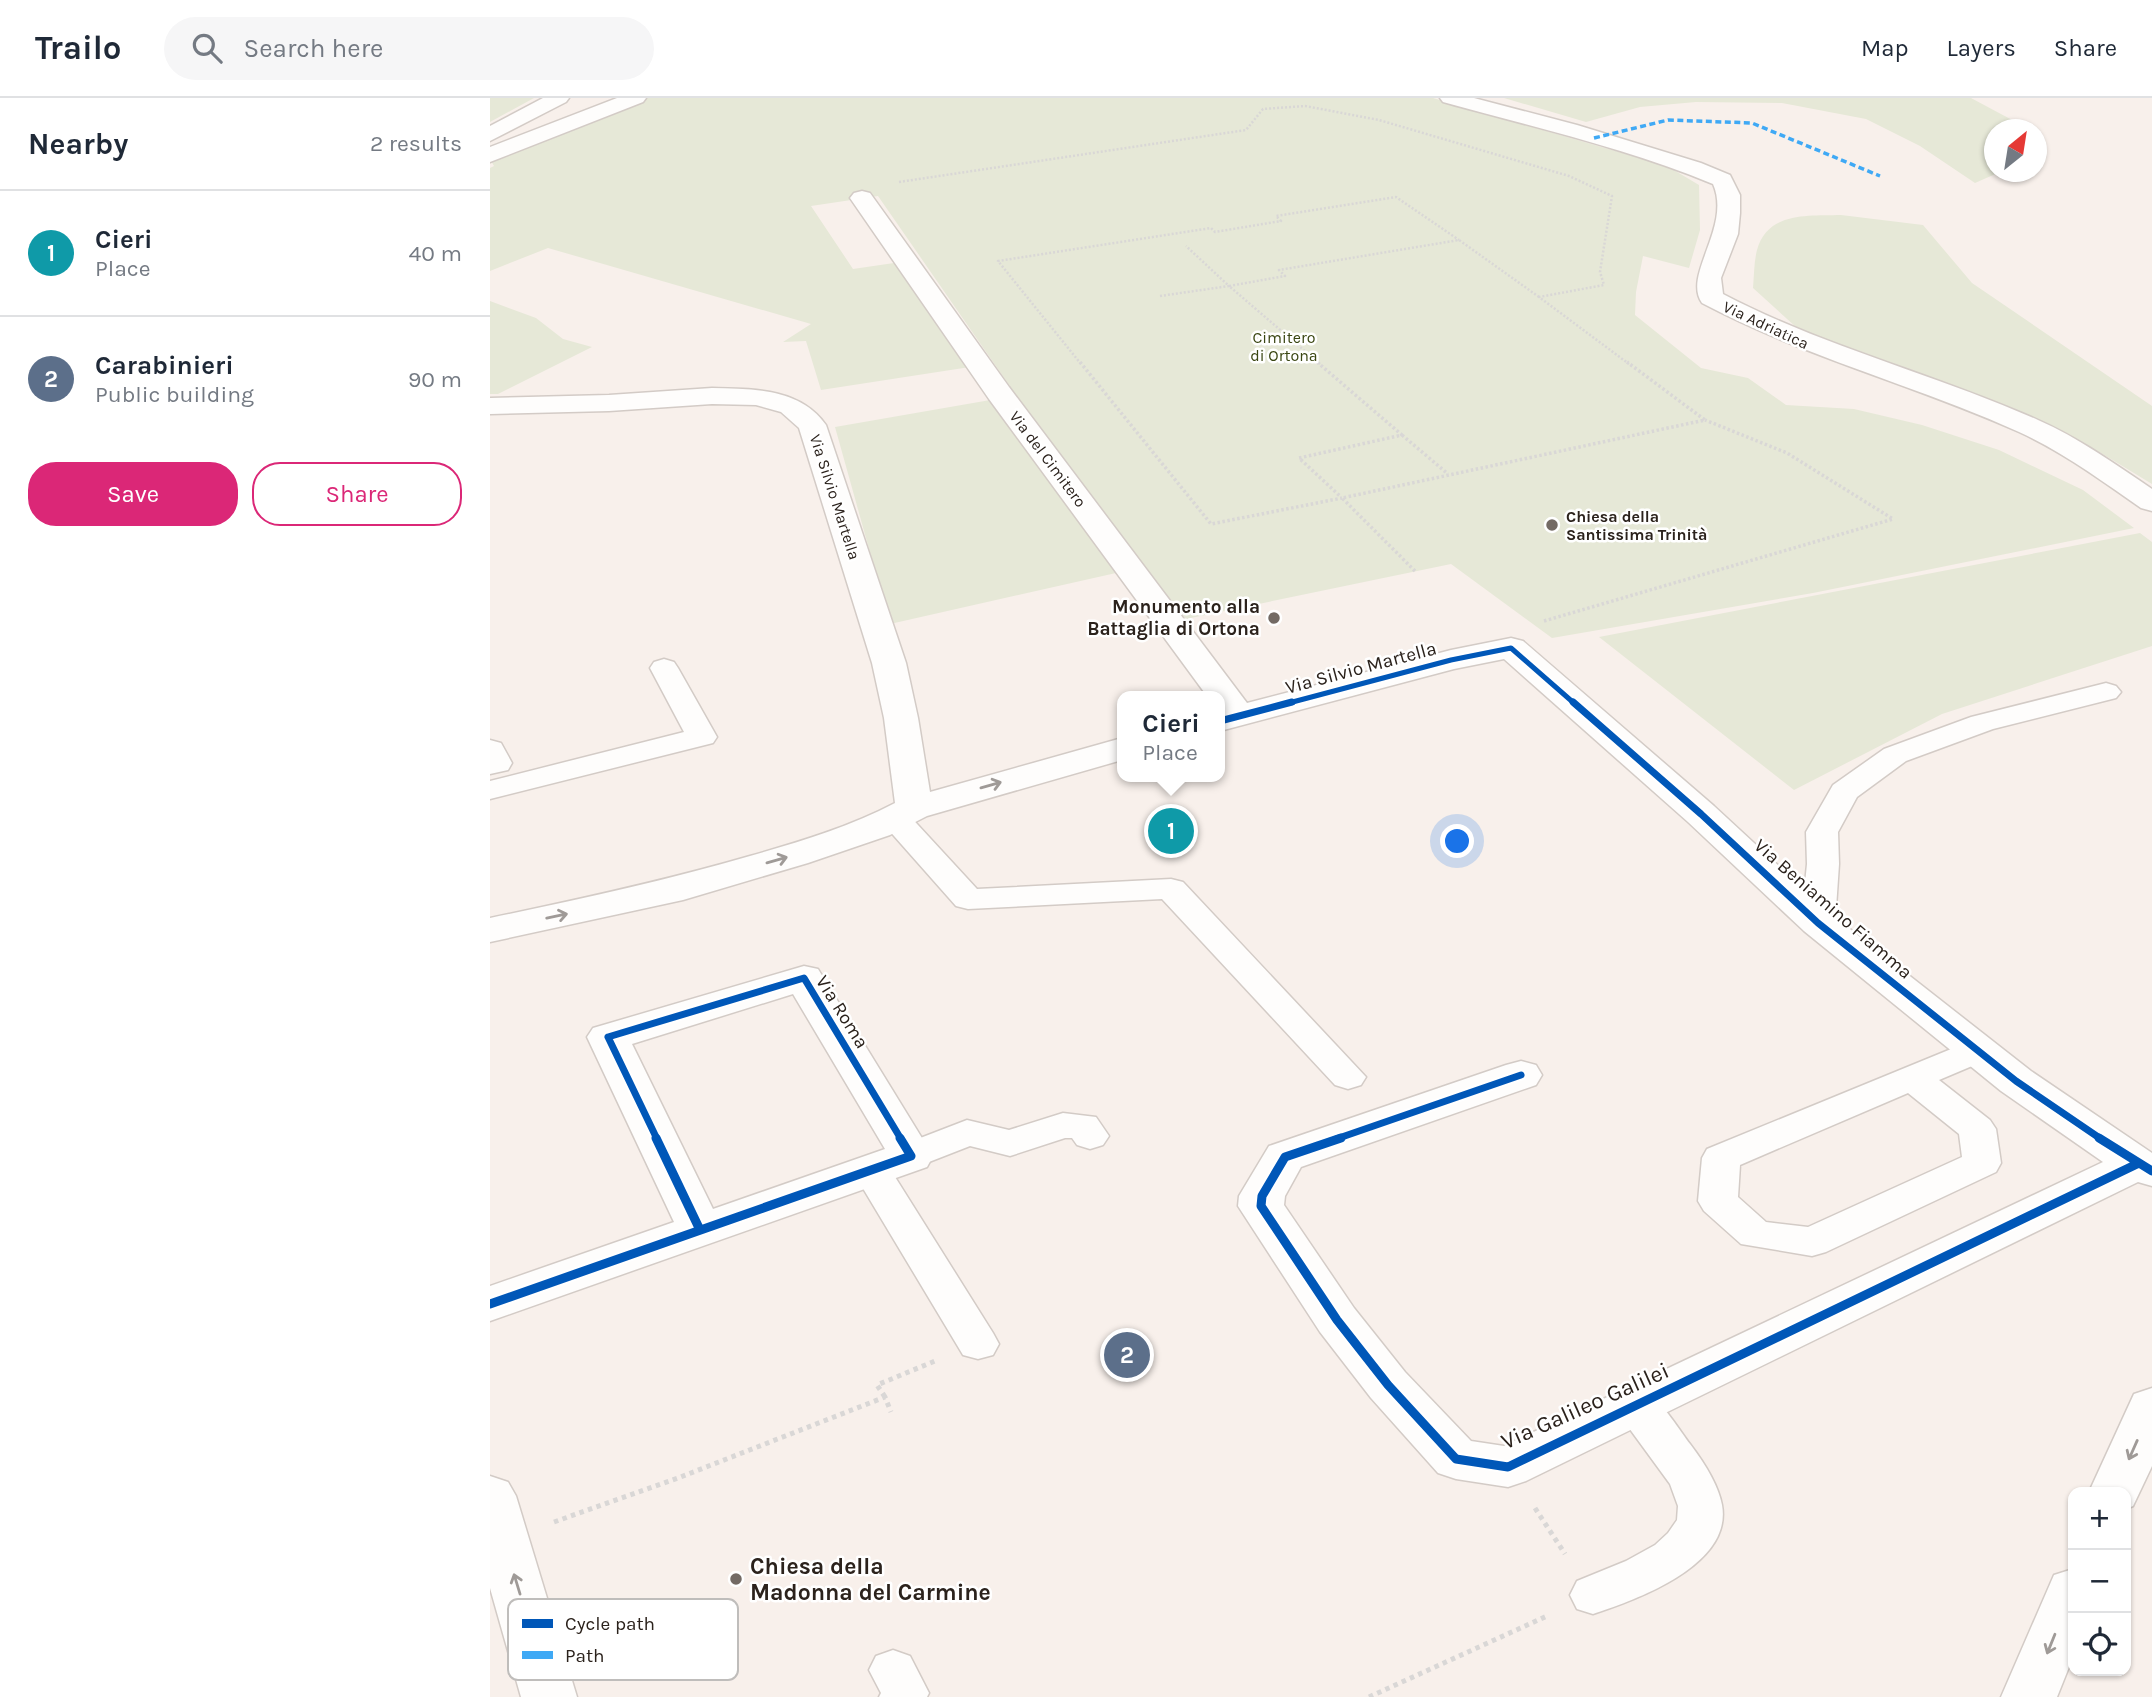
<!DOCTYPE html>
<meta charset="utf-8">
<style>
:root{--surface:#fff;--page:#f6f6f7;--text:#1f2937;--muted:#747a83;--line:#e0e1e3;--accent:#db2777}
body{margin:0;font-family:Karla,sans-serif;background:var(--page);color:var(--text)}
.controls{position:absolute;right:21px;bottom:21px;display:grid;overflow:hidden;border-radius:14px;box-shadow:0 2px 5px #0004}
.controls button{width:63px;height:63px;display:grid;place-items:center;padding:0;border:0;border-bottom:2px solid var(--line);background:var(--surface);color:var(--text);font:35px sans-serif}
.compass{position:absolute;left:1494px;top:21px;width:63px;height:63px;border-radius:50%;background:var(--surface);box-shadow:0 2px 5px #0004;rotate:30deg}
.you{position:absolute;left:968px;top:744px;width:24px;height:24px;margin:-18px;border:5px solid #fff;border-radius:50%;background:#1a73e8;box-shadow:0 0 0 10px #1a73e833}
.badge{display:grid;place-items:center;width:46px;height:46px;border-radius:50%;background:var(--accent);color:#fff;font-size:23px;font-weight:700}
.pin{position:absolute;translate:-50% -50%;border:4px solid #fff;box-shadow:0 2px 7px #0006}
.popup{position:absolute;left:627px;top:593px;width:108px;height:91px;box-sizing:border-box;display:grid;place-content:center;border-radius:14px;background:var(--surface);filter:drop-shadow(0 2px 5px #0005);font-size:23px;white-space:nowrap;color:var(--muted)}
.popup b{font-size:26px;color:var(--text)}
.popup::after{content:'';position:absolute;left:50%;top:100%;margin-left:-14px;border:14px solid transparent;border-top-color:var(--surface)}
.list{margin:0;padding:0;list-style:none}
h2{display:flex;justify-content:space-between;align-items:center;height:91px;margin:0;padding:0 28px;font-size:30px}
h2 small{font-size:23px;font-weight:400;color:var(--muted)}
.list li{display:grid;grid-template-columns:46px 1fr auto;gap:21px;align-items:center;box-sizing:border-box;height:126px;padding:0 28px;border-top:2px solid var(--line)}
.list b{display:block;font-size:26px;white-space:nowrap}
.list p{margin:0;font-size:23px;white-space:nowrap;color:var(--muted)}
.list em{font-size:23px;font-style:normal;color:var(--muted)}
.actions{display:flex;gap:14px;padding:21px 28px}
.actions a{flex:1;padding:16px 0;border:2px solid var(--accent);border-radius:28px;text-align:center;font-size:24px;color:var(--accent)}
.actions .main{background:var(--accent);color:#fff}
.icon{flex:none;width:38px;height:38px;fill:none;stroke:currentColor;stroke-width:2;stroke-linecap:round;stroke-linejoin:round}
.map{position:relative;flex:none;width:1662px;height:1599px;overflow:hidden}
header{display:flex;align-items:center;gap:42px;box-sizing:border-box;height:98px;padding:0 35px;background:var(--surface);border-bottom:2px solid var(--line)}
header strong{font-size:33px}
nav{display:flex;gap:38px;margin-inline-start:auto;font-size:24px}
.search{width:490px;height:63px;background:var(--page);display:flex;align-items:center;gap:18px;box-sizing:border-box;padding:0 24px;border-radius:38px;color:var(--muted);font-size:26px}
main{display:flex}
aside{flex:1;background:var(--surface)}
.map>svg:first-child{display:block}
.green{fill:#e6e8d7}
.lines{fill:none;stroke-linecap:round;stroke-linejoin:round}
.lane-casing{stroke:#d3cbc6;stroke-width:3}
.street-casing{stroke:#d3cbc6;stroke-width:3}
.secondary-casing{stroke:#d3cbc6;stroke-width:3}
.path-far2{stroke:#d9d7d6;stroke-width:2.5;stroke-dasharray:2 2;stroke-linecap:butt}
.path-far1{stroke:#d9d7d6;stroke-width:3.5;stroke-dasharray:2.5 2.5;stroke-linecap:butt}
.path{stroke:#d9d7d6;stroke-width:5;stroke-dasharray:4.5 4.5;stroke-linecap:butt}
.lane{fill:#fefdfc;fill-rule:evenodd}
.street{fill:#fefdfc;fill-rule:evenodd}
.secondary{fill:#fefdfc;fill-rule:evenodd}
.quiet{stroke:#3fa9f5;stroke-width:3.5;stroke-dasharray:6 3.5;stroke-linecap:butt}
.cycleway-far2-casing{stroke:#fff;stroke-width:9}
.cycleway-far1-casing{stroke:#fff;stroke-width:11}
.cycleway-casing{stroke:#fff;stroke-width:13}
.cycleway-far2{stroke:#0057b8;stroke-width:5}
.cycleway-far1{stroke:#0057b8;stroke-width:7}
.cycleway{stroke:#0057b8;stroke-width:9}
.oneway{stroke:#9f9a97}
.poi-dot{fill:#736a64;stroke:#fff;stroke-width:2.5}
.labels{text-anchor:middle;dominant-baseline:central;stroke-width:5;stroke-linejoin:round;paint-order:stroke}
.far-street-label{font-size:16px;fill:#2b221c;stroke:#fff}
.far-park-label{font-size:16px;fill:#3a4612;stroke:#fff}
.far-poi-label{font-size:16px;font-weight:bold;fill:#2b221c;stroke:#fff;text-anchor:start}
.poi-label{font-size:19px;font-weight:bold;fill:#2b221c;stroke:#fff;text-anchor:end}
.street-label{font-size:19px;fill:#2b221c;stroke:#fff}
.near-street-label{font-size:23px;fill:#2b221c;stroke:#fff}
.near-poi-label{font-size:23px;font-weight:bold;fill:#2b221c;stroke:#fff;text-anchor:start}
.key{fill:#fff;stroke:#bfbdbb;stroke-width:2}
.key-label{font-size:19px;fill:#2b221c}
</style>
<header>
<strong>Trailo</strong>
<div class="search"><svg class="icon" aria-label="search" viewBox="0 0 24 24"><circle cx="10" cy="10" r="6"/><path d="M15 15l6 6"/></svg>Search here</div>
<nav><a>Map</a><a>Layers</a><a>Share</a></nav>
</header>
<main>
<aside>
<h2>Nearby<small>2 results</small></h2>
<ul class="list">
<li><span class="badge" style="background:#0f9aa8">1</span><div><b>Cieri</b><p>Place</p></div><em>40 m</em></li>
<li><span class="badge" style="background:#5c6f8a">2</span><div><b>Carabinieri</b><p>Public building</p></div><em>90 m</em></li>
</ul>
<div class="actions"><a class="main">Save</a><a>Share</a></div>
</aside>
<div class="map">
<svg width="1662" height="1599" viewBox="0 0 1662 1599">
<rect width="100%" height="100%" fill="#f8f0eb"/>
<path class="green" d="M0,0h44l-44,24z
M153,0h790l234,68 32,19 1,45 -11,38 -46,-12 -7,36 -1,23 66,53 47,10 38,27 68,4 68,16 77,25 84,40 51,38 -321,65 -261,45 -101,-74 -265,55 -91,-110 -217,-313 -67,10 42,63 41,-6 76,104 -149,23 -15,-49 -23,1 28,-18 -263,-76 -58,23v-103l4,-2 -4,-7z
M1014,0h467l58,31 -35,1v42h6l-25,11 -55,-37 -54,-27 -84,-16 -86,-1 -56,5 -54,15z
M1351,117l82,10 49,58 180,123v78l-51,-31 -83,-41 -114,-39 -107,-45 -44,-40c1,-12 1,-27 4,-38 11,-39 52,-34 84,-35z
M0,203l46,17 27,21 29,8 -94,47h-8z
M506,301l120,174 -226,51 -55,-197z
M1650,435l12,9v104l-210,68 -148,76 -195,-153z"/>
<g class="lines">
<defs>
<path id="lane" d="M174,561l10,3 4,6 39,69 -4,6 -223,56v-18l194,-49 -34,-64 4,-6z
M1616,585l10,3 5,6 -5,6 -123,31 -87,32 -49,36 -19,35 1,32 -4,59 -5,7 -12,3 -12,-3 -5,-7 6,-59 -1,-32 27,-47 51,-36 87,-32z
M0,642l11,3 11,20 -4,7 -18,4z
M405,711l11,3 71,77 194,-10 12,3 183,195 -5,8 -13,4 -13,-4 -173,-186 -194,10 -12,-3 -77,-87 5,-7z
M1488,940l13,4 5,8 -5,8 -52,22 51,40 6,9 5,34 -5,9 -170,80 -14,4 -71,-12 -37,-33 -6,-10 4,-43 5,-9zM1418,995l51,41 3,23 -154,70 -42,-5 -28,-25 2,-32z
M573,1015l33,4 13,19 -6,9 -13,4 -13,-4 -5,-7h-7l-55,18 -40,-10 -59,23 -14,-4 -5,-9 5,-9 70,-27 42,10z
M381,1059l14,4 108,172 6,11 -6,11 -15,4 -15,-4 -111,-185 5,-9z
M1144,1292c4,1 11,2 15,5 14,8 31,36 41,49 13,17 28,40 32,61 11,60 -86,95 -129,109l-16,-5 -7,-14 7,-14 49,-20 29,-16 13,-12 9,-13 1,-14 -8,-22 -57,-78 6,-12z
M403,1552l17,6 19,37 -2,4h-48l2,-4 -12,-23 7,-14z"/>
<path id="street" d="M53,0h26l-3,4 -76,39v-15z
M372,93l8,2 139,194 238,316 204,-53 60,-12 12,3 191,165 118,109 199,156 121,82v33l-14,-4 -612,299 -18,6 -52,-8 -18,-6 -67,-75 -51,-66 -82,-126 1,-10 30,-50 237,-81 15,-4 15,4 6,10 -6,10 -235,82 -16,29 -1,9 70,103 51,64 66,69 33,5 599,-284 -102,-71 -197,-160 -116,-109 -184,-163 -50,10 -234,62v-35h-13l-218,-297 -139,-201 4,-5z
M222,290c41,1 88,0 114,37l80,238 12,55 12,74 192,-54v22l-195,56 -37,19 -82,28 -125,37 -193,42v-24c87,-18 174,-37 260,-62 49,-14 99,-29 145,-53l-11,-85 -12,-55 -73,-235 -18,-16 -25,-7 -44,-1 -103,7 -119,3v-16l119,-3z
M314,868l14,3 115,187 -6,11 -437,154v-35l184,-64 -87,-185 6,-9zM303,896l92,155 -172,60 -81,-165z
M1662,1290v78l-19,40 -7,3v-17h-37l45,-98z
M0,1378l18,6 8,14 61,201h-56l-31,-109z
M1583,1471v88l-16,40h-56l53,-122z"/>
<path id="secondary" d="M127,0h29l-3,4 -153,60v-15z
M950,0h34l103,27 124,38 29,12 10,20v18l-2,21 -17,44 2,16c101,53 212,80 315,126 41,18 77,44 114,69v22l-11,-3c-39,-27 -78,-56 -122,-76 -104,-47 -215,-75 -317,-129 -20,-28 30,-76 11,-119 -87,-36 -180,-57 -270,-82z"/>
</defs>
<use href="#lane" class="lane-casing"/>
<use href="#street" class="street-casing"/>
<use href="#secondary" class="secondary-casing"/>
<path class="path-far2" d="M409,84l347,-52 17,-21 42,-3 74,14 190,56 43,20 -12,76 4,13 -65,12 90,67
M670,198l69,-10 -43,-40
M591,266l-83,-103 213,-33 4,4 66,-11 -5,-5 120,-19 63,43
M830,266l-91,-78 56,-10 -6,-6 180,-30 80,57"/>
<path class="path-far1" d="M590,264l131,162 131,-26
M827,264l85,73 -103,23 42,39
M912,337l46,39
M925,473l-73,-73 363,-78 -78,-58
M1054,523l349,-102 -106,-66 -82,-33"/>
<path class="path" d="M395,1299l-8,-12 58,-24
M1045,1410l30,46
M64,1424l124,-44 207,-81 6,15
M879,1599l178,-81"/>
<use href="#lane" class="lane"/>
<use href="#street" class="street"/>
<use href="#secondary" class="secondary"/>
<path class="quiet" d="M1104,40l74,-18 84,3 128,53"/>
<defs>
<path id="cycleway-far2" d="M795,606l166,-44 60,-12 64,56"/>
<path id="cycleway-far1" d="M1083,604l128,112 117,109 198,158 85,58
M730,623l72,-19
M167,1041l-49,-102 196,-59 97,161
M846,1041l185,-64"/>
<path id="cycleway" d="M166,1040l44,92
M851,1040l-56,19 -23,39 -1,10 76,114 51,65 68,74 52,8 629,-303
M1609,1040l53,33
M0,1206l421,-148 -11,-18"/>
</defs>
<use href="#cycleway-far2" class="cycleway-far2-casing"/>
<use href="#cycleway-far1" class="cycleway-far1-casing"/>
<use href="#cycleway" class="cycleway-casing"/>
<use href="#cycleway-far2" class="cycleway-far2"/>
<use href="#cycleway-far1" class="cycleway-far1"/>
<use href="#cycleway" class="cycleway"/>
</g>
<defs><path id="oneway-shaft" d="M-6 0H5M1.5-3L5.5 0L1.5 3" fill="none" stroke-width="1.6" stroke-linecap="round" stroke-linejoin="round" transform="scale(1.75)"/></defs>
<g class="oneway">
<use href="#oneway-shaft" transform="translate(501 687) rotate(-16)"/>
<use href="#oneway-shaft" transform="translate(287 762) rotate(-16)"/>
<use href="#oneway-shaft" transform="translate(67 818) rotate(-12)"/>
<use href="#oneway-shaft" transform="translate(1643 1352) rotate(114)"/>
<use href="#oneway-shaft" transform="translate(27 1486) rotate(-107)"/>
<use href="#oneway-shaft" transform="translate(1561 1546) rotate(112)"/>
</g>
<g class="poi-dot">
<circle cx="1062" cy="427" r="7"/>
<circle cx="784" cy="520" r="7"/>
<circle cx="246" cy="1481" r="7"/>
</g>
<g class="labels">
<g class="far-street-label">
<text transform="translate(1276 227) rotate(25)">Via Adriatica</text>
<text transform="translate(558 361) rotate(53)">Via del Cimitero</text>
<text transform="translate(345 399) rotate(72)">Via Silvio Martella</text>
</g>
<g class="far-park-label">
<text x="794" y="239">Cimitero<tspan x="794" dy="18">di Ortona</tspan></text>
</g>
<g class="far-poi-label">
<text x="1076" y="418">Chiesa della<tspan x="1076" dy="18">Santissima Trinità</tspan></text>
</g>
<g class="poi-label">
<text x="770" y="509">Monumento alla<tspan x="770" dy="22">Battaglia di Ortona</tspan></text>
</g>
<g class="street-label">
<text transform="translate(871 570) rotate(-15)">Via Silvio Martella</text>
<text transform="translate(1343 811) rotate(41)">Via Beniamino Fiamma</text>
<text transform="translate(352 914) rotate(58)">Via Roma</text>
</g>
<g class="near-street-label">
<text transform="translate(1095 1308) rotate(-24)">Via Galileo Galilei</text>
</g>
<g class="near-poi-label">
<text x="260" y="1468">Chiesa della<tspan x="260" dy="26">Madonna del Carmine</tspan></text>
</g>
</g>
<rect x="18" y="1501" width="230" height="81" rx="10" class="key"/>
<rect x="32" y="1521" width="31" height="9" fill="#0057b8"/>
<rect x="32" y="1553" width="31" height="8" fill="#3fa9f5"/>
<g class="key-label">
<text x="75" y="1532">Cycle path</text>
<text x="75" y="1564">Path</text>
</g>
</svg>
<div class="controls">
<button>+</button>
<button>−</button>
<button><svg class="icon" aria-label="locate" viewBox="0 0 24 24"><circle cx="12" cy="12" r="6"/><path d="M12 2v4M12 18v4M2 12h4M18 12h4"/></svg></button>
</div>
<svg class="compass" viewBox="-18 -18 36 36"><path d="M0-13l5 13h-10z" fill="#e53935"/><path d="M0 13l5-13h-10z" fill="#747a83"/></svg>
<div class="you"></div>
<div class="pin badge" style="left:681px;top:733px;background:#0f9aa8">1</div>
<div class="popup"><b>Cieri</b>Place</div>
<div class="pin badge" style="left:637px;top:1257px;background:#5c6f8a">2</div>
</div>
</main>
